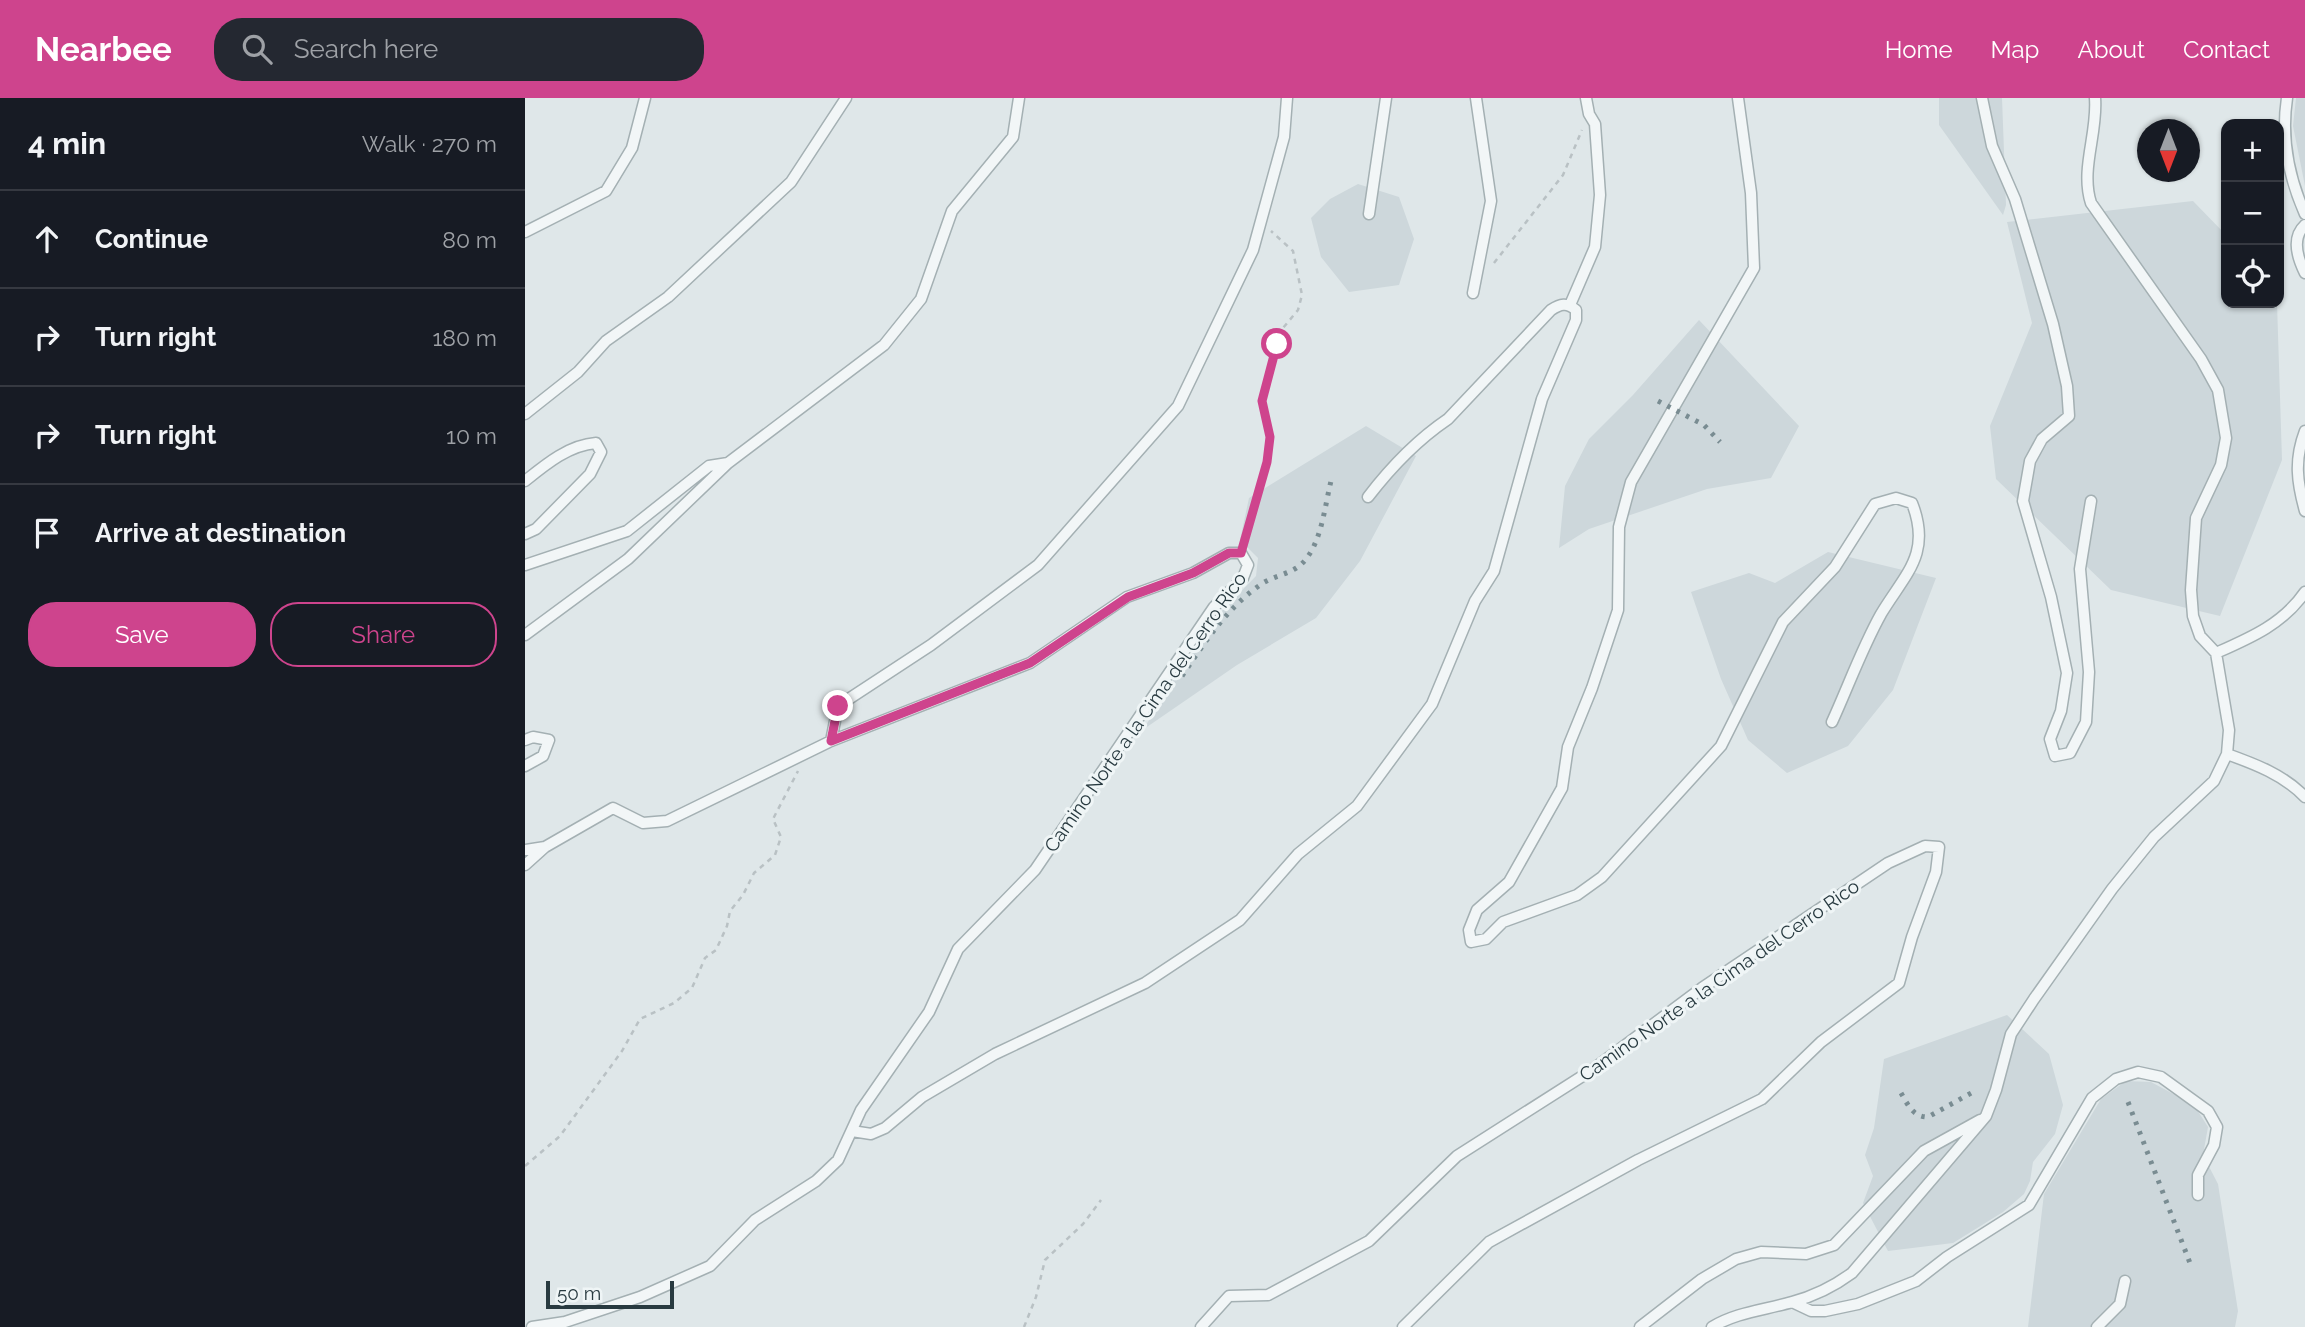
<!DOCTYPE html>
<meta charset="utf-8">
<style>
:root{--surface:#171b24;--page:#242831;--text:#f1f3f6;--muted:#9ea1a6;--line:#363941;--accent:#ce448d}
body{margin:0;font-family:Raleway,sans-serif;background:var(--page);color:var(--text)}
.controls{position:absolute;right:21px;top:21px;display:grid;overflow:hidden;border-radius:14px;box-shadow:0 2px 5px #0004}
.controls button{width:63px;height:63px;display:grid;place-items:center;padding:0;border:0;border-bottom:2px solid var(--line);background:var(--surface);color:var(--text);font:35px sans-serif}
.compass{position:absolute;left:1612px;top:21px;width:63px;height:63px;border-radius:50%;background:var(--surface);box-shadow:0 2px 5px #0004;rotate:180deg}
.scale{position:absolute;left:21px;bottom:18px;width:128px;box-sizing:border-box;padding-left:7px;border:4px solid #283a40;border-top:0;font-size:19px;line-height:24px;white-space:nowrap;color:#283a40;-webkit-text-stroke:5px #eff5f6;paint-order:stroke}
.stop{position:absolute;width:21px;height:21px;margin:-16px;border:5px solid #ce448d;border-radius:50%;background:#fff}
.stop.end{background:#ce448d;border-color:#fff;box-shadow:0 2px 7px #0008}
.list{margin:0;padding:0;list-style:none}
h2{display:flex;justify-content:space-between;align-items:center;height:91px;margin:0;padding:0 28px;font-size:30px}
h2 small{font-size:23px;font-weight:400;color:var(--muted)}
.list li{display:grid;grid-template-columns:46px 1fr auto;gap:21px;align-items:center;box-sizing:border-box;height:98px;padding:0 28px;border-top:2px solid var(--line)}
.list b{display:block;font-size:26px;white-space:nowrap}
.list em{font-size:23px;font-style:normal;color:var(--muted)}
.actions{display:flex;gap:14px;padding:21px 28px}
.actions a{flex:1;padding:16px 0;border:2px solid var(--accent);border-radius:28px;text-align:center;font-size:24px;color:var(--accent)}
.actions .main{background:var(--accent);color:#fff}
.icon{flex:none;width:38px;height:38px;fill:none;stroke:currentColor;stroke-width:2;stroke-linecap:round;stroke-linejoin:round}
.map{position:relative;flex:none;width:1780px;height:1229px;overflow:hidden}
header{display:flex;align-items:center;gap:42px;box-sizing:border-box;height:98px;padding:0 35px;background:var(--accent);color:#fff}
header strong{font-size:33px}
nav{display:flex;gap:38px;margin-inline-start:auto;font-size:24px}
.search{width:490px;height:63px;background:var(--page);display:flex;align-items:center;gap:18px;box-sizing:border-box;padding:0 24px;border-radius:28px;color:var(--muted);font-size:26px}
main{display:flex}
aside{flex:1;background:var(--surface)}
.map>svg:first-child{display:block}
.built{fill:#cdd7db}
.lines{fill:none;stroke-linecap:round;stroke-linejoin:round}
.lane-casing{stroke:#a4b0b3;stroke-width:13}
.path{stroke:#b9c1c4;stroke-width:2.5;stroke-dasharray:5 5;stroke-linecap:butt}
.lane{stroke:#f2f6f7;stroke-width:10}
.rail{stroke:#798c92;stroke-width:5;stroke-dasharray:3.5 7;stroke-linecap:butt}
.route{stroke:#ce448d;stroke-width:9}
.labels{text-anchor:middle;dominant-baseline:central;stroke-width:6;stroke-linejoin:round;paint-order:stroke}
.street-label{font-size:19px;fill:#283a40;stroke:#eff5f6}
</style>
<header>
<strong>Nearbee</strong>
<div class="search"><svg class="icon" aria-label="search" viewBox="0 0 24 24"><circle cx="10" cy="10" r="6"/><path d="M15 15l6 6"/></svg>Search here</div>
<nav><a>Home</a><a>Map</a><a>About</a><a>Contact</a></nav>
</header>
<main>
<aside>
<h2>4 min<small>Walk · 270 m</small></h2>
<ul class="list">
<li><svg class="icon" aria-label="ahead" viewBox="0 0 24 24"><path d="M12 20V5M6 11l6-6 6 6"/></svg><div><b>Continue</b></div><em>80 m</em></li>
<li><svg class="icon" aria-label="right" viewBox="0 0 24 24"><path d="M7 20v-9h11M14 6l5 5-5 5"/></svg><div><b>Turn right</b></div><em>180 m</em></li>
<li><svg class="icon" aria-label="right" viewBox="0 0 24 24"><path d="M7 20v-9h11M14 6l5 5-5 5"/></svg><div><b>Turn right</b></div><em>10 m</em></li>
<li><svg class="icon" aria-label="arrive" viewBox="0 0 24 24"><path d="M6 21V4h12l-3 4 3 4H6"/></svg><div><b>Arrive at destination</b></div></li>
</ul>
<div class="actions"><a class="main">Save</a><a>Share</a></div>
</aside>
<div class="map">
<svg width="1780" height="1229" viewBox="0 0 1780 1229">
<rect width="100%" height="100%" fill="#dfe7e9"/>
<path class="built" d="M1414,0h63l4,107 -3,10 -64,-90z
M1771,0h9v88l-12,-60z
M833,86l41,13 15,42 -15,46 -50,7 -28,-35 -10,-39 19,-19z
M1668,103l33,34v68h51l5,157 -62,156 -109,-26 -115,-111 -6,-53 42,-103 -25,-101z
M1174,222l100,106 -28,52 -64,11 -118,40 -30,19 6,-62 24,-47 44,-44z
M841,328l50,30 -56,105 -44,57 -79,47 -93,64 20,-36 56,-80 36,-37 2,-18 -18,-18 9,-42z
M1303,454l108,26 -43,112 -45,56 -61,27 -39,-33 -27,-61 -30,-87 58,-19 26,10z
M1482,917l42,39 14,51 -8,29 -22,28 -3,19 -6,13 -21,18 -50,31 -65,8 -25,-48 10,-27 -8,-21 9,-27 10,-69z
M1601,983l25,1 43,23 14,22 -5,28 15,29 20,127 -3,16h-207l16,-133 57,-95z"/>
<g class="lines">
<defs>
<path id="lane" d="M1213,0l13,95 3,75 -123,214 -12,45 -1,83 -26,78 -24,59 -6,41 -53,94 -32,28 -8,20 2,12 15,-3 17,-17 74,-27 25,-18 119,-131 62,-124 52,-55 40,-63 21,-6 16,5c20,51 -7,71 -31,111 -19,34 -33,73 -49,108
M1457,0l10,48 23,53 38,125 14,62 2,30 -27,23 -12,22 -7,40 28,96 16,76 -6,38 -11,28 5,17 15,-3 16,-31 3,-50 -9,-103 11,-68
M1762,0c-6,40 2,80 18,116
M844,116l17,-116
M1780,127c-14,13 -7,34 0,48
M0,134l81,-41 26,-43 13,-50
M948,195l18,-92 -15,-103
M1045,207l25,-58 5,-52 -5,-71 -6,-10 -3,-16
M0,316l53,-42 28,-31 62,-44 123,-115 55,-84
M1780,333c-11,29 -8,51 0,80
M203,365l156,-118 37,-46 31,-88 61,-74 6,-39
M0,383c21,-17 44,-36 71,-38l5,9 -11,22 -54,55 -11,5
M0,467l102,-34 82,-65 19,-3 -100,96 -103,76
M1691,555c34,-15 67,-29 89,-61
M0,642l8,-3 16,3 -6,16 -18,10
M306,643l7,-35 93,-61 107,-80 140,-159 75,-156 31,-113 3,-39
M1702,656c28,10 57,21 78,43
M0,752l20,-3 68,-39 30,15 24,-2 164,-80 199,-78 97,-66 66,-24 36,-20h12l7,12 -5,13 -29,29 -179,263 -77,79 -29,63 -68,98 -23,50 -22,21 -61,39 -45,46 -70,31 -75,25 -33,5
M0,767l20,-18
M327,1033l19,3 14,-6 37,-31 73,-43 150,-71 95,-63 58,-66 59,-48 75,-102 43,-103 19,-30 48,-172 34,-79v-10c-9,-8 -16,-6 -25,0l-103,109c-31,21 -57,48 -80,78
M1267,1204l19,9h14l33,-7 58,-23 31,-24 82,-52 63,-107 24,-19 22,-7 23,5 47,34 9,16 -3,18 -16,30v20
M676,1229l28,-31 39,-1 101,-54 88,-85 135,-86 110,-82 186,-125 37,-17 14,1 -3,25 -24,65 -13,46 -78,59 -59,57 -124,61 -149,82 -86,85
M1115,1229l62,-48 34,-20 25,-7 45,2 28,-9 90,-94 56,-31
M1187,1229c25,-15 53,-17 80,-25 23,-6 41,-15 60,-29l134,-157 10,-26 15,-56 23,-35 78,-110 42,-52 60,-56 13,-27 2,-24 -13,-77 -16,-17 -7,-20 -2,-26 5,-72 25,-53 5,-27 -8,-48 -17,-31 -110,-156c-11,-34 7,-70 4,-105
M1572,1229l23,-23 5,-23"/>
</defs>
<use href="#lane" class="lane-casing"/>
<path class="path" d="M969,165l69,-88 19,-45
M721,442l21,-78 3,-25 -8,-36 6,-32 15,-41 15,-18 4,-15 -9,-44 -22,-20
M0,1068l35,-30 62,-85 18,-32 34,-16 18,-15 13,-30 11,-8 11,-24 3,-15 13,-16 11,-22 21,-18 6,-18 -8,-18 25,-48
M499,1229l12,-30 9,-37 38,-36 18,-24"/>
<use href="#lane" class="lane"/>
<path class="rail" d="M1133,303l46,24 16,17
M657,578c23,-34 44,-67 78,-91 15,-11 34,-10 46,-26 16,-20 19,-54 25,-78
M1376,995c7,12 12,24 27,24l45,-25
M1603,1004l62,161"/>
</g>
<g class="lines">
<path class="route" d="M313,608l-7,35 199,-78 98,-66 65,-24 36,-20h12l26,-91 3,-25 -8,-36 15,-57"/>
</g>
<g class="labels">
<g class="street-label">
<text transform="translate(620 614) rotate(-55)">Camino Norte a la Cima del Cerro Rico</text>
<text transform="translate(1194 882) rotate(-35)">Camino Norte a la Cima del Cerro Rico</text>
</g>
</g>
</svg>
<div class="controls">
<button>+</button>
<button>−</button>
<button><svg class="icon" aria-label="locate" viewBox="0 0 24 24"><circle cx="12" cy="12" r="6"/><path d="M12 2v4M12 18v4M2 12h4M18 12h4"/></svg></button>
</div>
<svg class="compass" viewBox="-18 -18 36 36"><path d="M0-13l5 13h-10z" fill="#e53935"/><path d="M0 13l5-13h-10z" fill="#9ea1a6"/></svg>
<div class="scale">50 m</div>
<div class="stop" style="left:752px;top:246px"></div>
<div class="stop end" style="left:313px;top:608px"></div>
</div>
</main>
